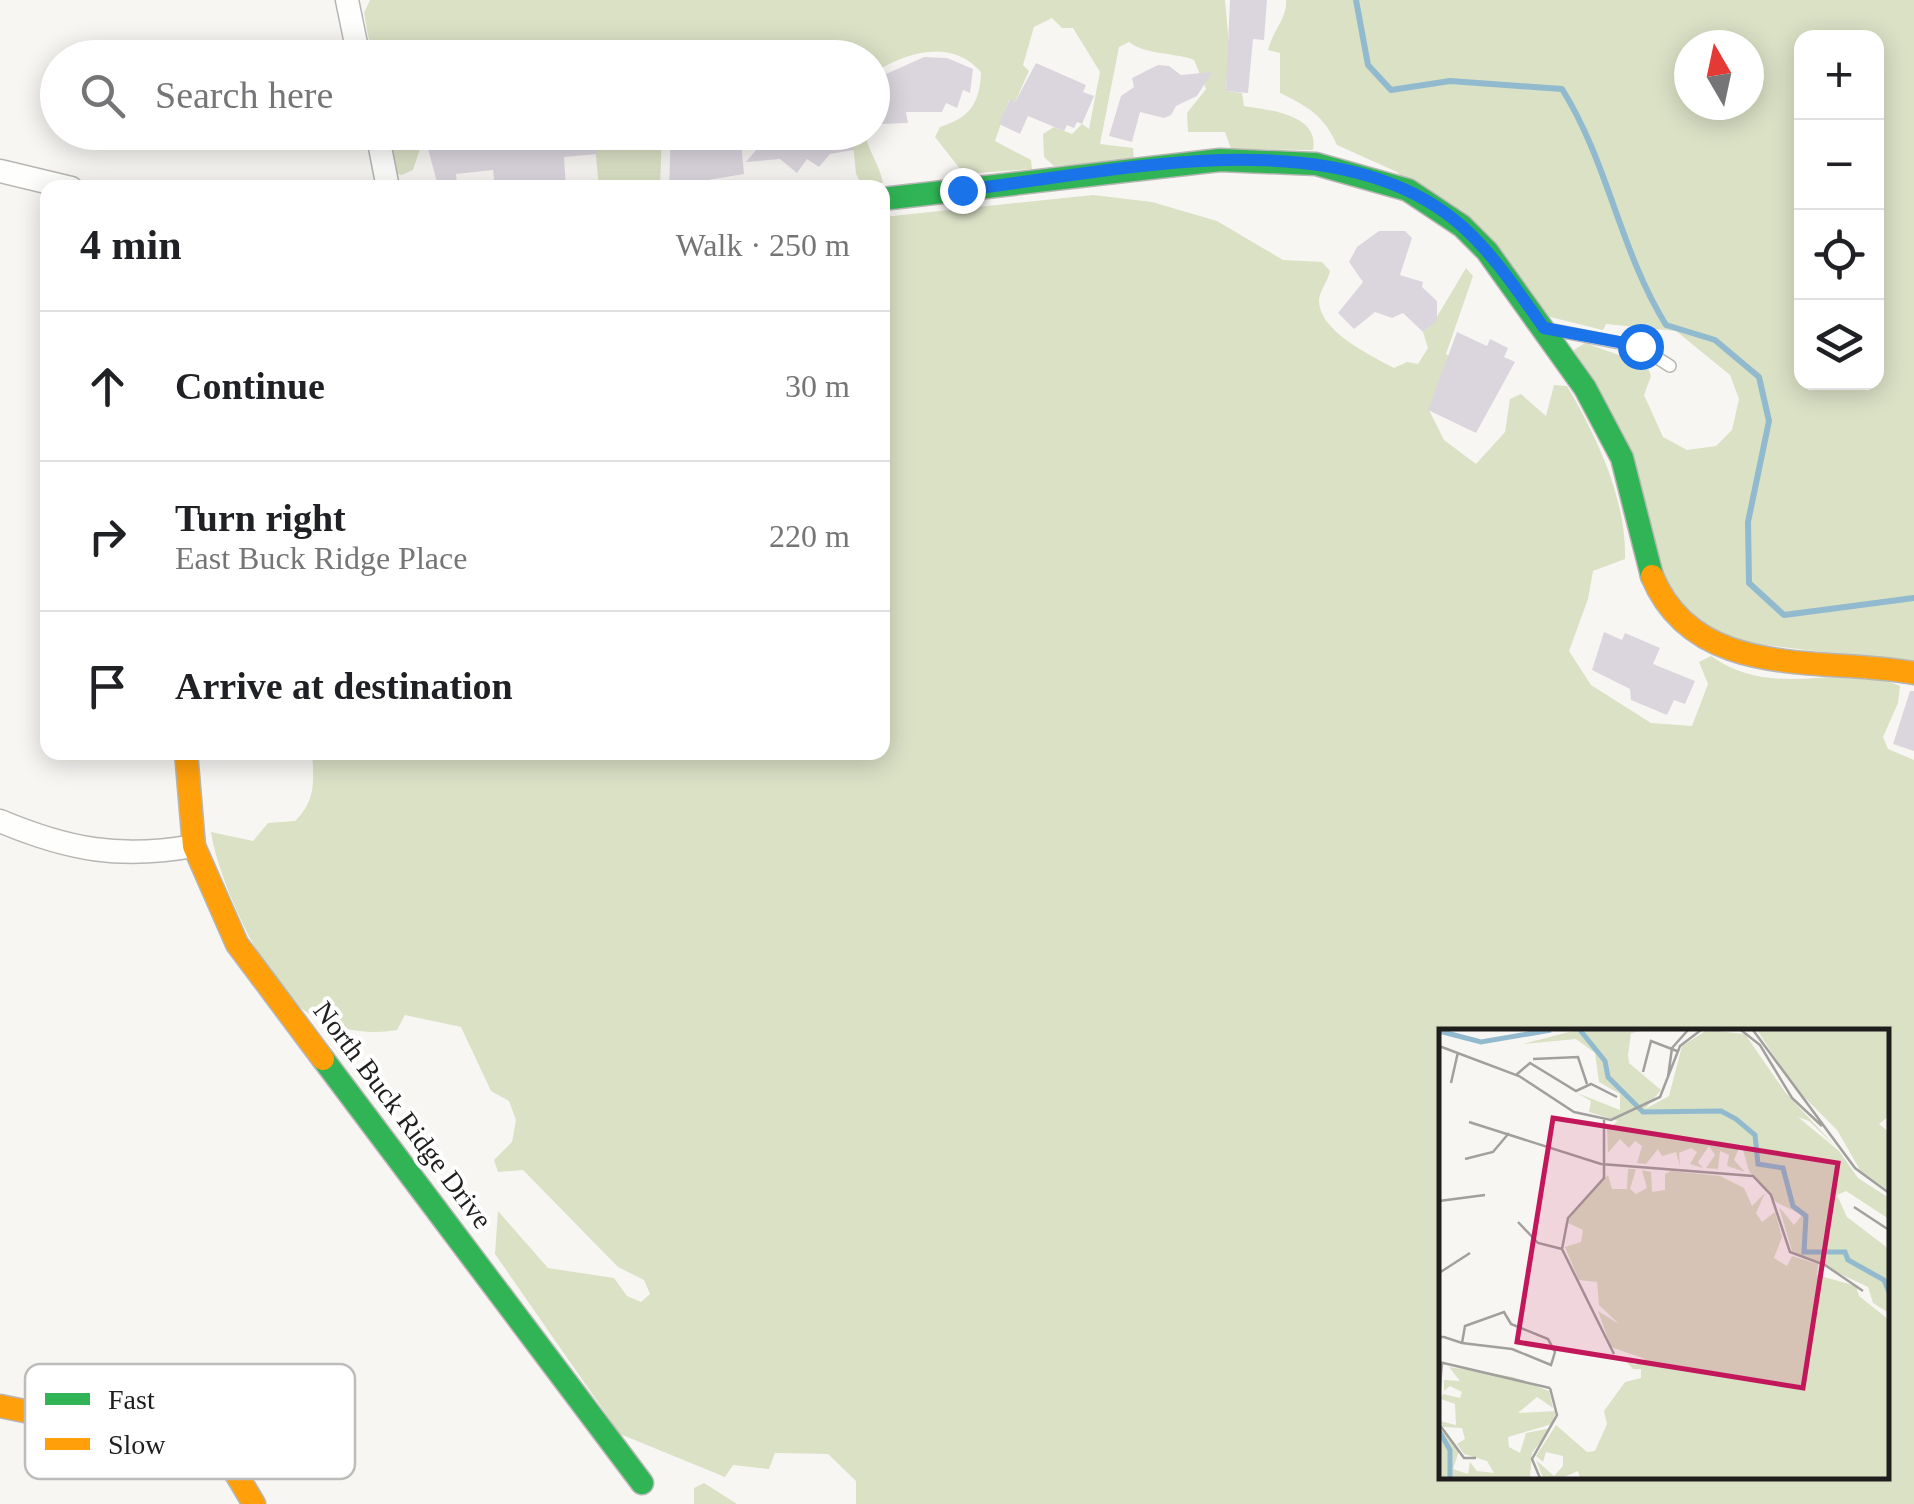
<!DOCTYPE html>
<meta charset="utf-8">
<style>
:root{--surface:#fff;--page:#f6f6f6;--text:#202124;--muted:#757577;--line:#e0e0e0}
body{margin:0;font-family:Georgia,serif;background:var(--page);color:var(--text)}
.controls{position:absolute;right:30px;top:30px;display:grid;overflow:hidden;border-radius:20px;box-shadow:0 5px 25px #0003}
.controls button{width:90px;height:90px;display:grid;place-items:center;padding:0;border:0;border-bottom:2px solid var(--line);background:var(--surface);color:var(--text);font:50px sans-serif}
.compass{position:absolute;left:1674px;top:30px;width:90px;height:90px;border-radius:50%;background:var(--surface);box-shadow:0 5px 25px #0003;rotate:351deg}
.stop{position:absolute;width:30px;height:30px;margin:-22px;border:8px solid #1a73e8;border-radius:50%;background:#fff}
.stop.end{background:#1a73e8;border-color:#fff;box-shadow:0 2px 10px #0008}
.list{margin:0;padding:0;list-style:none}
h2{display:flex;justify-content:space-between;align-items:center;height:130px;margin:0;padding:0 40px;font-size:42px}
h2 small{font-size:32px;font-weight:400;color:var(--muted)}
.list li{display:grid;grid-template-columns:65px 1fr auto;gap:30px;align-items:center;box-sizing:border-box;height:150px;padding:0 40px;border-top:2px solid var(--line)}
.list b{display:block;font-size:38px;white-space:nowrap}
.list p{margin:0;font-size:32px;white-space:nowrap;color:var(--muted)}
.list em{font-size:32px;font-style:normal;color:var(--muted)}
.icon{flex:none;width:55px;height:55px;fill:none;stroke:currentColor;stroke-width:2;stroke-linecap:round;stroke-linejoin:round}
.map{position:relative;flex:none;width:1914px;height:1504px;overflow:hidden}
.search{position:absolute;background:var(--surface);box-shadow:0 5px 25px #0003;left:40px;top:40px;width:850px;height:110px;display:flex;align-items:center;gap:25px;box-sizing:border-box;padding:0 35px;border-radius:55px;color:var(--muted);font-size:38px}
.panel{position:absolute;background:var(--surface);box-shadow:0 5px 25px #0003;left:40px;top:180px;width:850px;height:580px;border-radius:20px}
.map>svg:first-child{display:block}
.green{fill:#dae1c5;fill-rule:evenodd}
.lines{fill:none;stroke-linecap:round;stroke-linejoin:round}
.stream{stroke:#91bace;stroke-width:6}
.building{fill:#dbd6de}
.lane-casing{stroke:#b7b6b4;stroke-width:14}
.street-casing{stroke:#b7b6b4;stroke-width:25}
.fast-casing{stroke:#b7b6b4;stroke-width:25}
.slow-casing{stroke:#b7b6b4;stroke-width:25}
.lane{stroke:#fefefd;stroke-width:11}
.street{stroke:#fefefd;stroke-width:22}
.fast{stroke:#30b455;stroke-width:22}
.slow{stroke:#ff9f0a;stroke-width:22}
.route{stroke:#1a73e8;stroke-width:12}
.labels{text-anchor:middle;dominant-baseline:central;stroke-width:8;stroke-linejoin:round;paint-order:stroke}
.street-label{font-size:28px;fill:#201e1d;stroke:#fff}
.inset-river{fill:none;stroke:#91bace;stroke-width:5}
.inset-road{fill:none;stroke:#a2a09d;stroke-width:2.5}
.view{fill:#c2185b;fill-opacity:0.15;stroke:#c2185b;stroke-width:5}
.inset-edge{fill:none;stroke:#201e1d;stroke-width:5}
.key{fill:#fff;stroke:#bcbcbb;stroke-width:2.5}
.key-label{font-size:28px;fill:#201e1d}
</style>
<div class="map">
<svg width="1914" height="1504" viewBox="0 0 1914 1504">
<rect width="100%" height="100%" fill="#f8f6f3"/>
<path class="green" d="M370,0h855l4,45 -3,46 16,2 2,13c24,4 76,8 69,44l-82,-1 -6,-17h-37l-1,-19 19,-24 -12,-29c-20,-8 -49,-5 -65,-18l-10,5 -19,97 33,4 1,13 -80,5 -10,-9 -1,-23 11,-7 18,7 10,-10 7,5 11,-57 -27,-44h-11l-10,-10 -18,9 -11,38 6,6 -14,31 -6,-2 -14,41 36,19 1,9 -68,5 -29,-37 5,-10c29,-9 40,-23 41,-55 -29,-33 -71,-21 -105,-1l-3,14 -1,-27 -500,-1 -8,-44z
M1286,0h628v663l-174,-21 -37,-18 -33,-34 -96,-240 11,-7 62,22 4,11 -7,19 19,42 24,13 29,-4 16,-16 7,-31 -9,-24 -54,-44 -70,-7 -3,6 -53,-13 -153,-145 -60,-27c-13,-29 -28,-38 -57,-52v-40l-12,-3c4,-18 20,-33 18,-50zM1802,38h74v344h-74zM1689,45h60v60h-60z
M387,133h38l-12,37 -11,5 -7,-2z
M618,133h44l-2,54h-61l-4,-41 24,-1z
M852,133h13c3,18 14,30 18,50h-22l-5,-9z
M1093,195l59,7 65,19 66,39 39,2 8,9c-2,10 -11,21 -11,29 0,32 52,55 75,68l13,-6 11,2 10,-16 -5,-16 9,-7 34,-57 7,8 -27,78 4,3 -21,53 15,30 32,24 29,-32 5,-33 11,-5 25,22 8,-31 13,1c29,49 60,114 58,173l-32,12 -5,28 -19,52 22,34 60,38 41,3 16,-42 -9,-22 12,-6c64,46 132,4 189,30l-2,17 -15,34 5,12 26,11v744h-1058v-23l-28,-27 -53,-1 -6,16 -36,-4 -8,12 -105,-43 -125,-180 3,-43 50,57 66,10 13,18 14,6 9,-8 -6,-14 -26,-13 -95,-97 -25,2 -4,-12 18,-18 4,-22 -7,-19 -18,-10 -30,-64 -56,-12 -8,15c-34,6 -74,-2 -101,-26 -36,-33 -78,-125 -85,-172l42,9 15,-18 27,-2c21,-20 19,-41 17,-68l570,-1 1,-535zM1442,1032h444v444h-444z
M704,1483l30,19 3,2h-43v-16z"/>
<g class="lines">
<path class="stream" d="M1356,0l12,65 23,25 59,-9 112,8c46,73 58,162 104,236l49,15 44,37 10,44 -21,101 1,61 35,32 130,-17"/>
</g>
<path class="building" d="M1230,0h37l-3,40 -11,-1 -5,54 -22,-2z
M924,57l23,1 26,11 -3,24 -7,-3 -6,18 -11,-5 -4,9h-36l2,11 -26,1 -1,-29 5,-21z
M1036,63l50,22 -3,7 11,4 -12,28 -5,-2 -3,6 -7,-3 -3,6 -36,-15 -8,18 -21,-10 11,-25 5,3z
M1158,65l11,1 12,9 31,-3 -15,24 -21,10 -5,9 -7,3 -24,-6 -8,30 -23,-6 12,-40 13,-9 -2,-9z
M481,132h112l4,22 -33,3 2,31h-71l-2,-18 -37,4 1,10 -19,2 -11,-41z
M671,132h69l4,42 -42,7v7h-33z
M771,132h81l2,18 -24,4 -11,13 -12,-8 -10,14 -17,-14 -34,3z
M1379,231h26l7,7 -12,37 23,7 -1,5 15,14v20l-14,11 -20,-19 -11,5 -17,-6 -21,17 -16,-16 25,-31 -14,-20 8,-15z
M1457,332l30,14 3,-7 18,9 -4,9 11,5 -39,71 -48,-23z
M1604,632l18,8 3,-7 35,15 -7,16 42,17 -10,23 -11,-4 -7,15 -36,-15 -1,-11 -38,-19z
M1910,691h4v60l-21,-7z"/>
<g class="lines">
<defs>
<path id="lane" d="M1548,329l92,18 30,19"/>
<path id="street" d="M347,0l12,58
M377,132l11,56
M0,171l71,17
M0,821c69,29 120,38 194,25"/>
<path id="fast" d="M882,199l338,-39 96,4 92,26 54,36 25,25 98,137 37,70 30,118
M323,1059l319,424"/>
<path id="slow" d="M1652,576c44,106 170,80 262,97
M186,752l8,94 43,98 86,115
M0,1406l200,41 35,25 19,32"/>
</defs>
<use href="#lane" class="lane-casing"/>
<use href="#street" class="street-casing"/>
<use href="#fast" class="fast-casing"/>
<use href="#slow" class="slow-casing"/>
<use href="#lane" class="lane"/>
<use href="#street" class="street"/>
<use href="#fast" class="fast"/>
<use href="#slow" class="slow"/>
</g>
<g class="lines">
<path class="route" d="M962,190c150,-17 377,-75 501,37 32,29 56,66 81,101l96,18"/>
</g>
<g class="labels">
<g class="street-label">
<text transform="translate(403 1115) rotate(53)">North Buck Ridge Drive</text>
</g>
</g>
<g transform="translate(1439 1029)">
<rect width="450" height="450" fill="#f8f6f3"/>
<path d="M137,1h71l-16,3 -3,22 1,8 32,27 -16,19 24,-13 13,-50 25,-16 38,4 40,58 51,55 -27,-26 -11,-4 41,34 19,27 31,20v21l-43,-28 -9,4 10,22 42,32v64l-16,-10 -5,-16 -76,-36 -13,-44 15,18 8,-10 -26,-13 -27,-31 -8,-28 -7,17 11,12 -18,-6 2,-11 -9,-4 -2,18 -12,-1 9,-13 -6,-9 -11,16 5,6 -13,-4 7,-12 -6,-4 -12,5 1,13 -4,-14 -14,4 -4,-7 -12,15 -9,-1 5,-17 -7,-5 -6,7 -9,-9 -12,14 -1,-24 11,-8 -29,-9 2,-11 -14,-8 43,17v-16l-21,-12 -4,-29 -19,-14 -53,5zM318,1h132v86l-10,8 10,8v59l-29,-21 -23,-40 -42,-42zM189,140h8l-6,20 6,5 11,-6 -5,-18 9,2 1,20 13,-2v-16l6,-3 49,5 24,12 8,18 13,-13 -9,20 6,9 13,-10 7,25 -8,21 13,8 5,-10 26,8 -1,11 39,11 3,10 30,24v158h-309l-2,-7 -16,7h-19l-7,-18 18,16 9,-10v-10l-17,-4 -3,10 -7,-6 20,-31 31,27 8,-1 12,-27 -3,-13 21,-29 16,-4v-9h-8l-12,-13 14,9 10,-6 -34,-12 -13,-36 21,13 -20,-19 -2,-23 -18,-2 -14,-33 16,-5 2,-12 -15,-7 2,-6 38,-42 4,14h15zM10,338l64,10 36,14 4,17 -16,-11 -19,16 38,-2 -4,13 -44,13 1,10 11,6 6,-20 25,-5 -19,25 -2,25h-91v-52l20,25 -6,18 15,5 2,-12 7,9 17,2 -7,-12 -23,-7 -7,-10 8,-5 -3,-11 -19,-1 -3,-6 16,4 -1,-21 -14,-5 2,-5 17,4 2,-6 -12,-6 -6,5v-11l16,1z" fill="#dae1c5"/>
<path class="inset-river" d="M141,1l25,31 3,16 35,35 78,-1 15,8 19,16 3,29 25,4 10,38 13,10 -2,36h41l3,8 36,20 5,12M0,2l42,11 70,-12M0,402l11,19v28"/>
<path class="inset-road" d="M302,1l19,15 32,53 30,28M314,1l102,138 34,25M0,17l80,30 55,36 37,8 49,-23 20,-51 21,-16M94,30l45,-2 9,27M204,43l8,-31 26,10M77,46l14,-12 46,28 15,-7 26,13M229,48l4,-29 16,-18M12,54l7,-31M165,91v58l-36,40 -6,31 52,105M30,93l132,42 152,12 18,19 19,57 35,13 38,26M26,130l28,-7 16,-19M0,172l46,-6M415,178l35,23M79,193l20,21 24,6M0,244l31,-20M0,308h5l18,6 8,1 42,5 39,16 4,-13 -7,-13 -37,-15 -7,-12 -39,14 -3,17M0,333l111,26M0,370l3,-37M0,395l25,34h12M101,449l-8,-19 25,-44 -7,-27"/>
<path class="view" d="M114,89l285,45 -35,225 -286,-46z"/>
<rect width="450" height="450" class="inset-edge"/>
</g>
<rect x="25" y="1364" width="330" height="115" rx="15" class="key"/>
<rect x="45" y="1393" width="45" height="12" fill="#30b455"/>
<rect x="45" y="1438" width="45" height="12" fill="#ff9f0a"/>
<g class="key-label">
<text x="108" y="1409">Fast</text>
<text x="108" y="1454">Slow</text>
</g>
</svg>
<div class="controls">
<button>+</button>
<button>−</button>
<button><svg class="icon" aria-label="locate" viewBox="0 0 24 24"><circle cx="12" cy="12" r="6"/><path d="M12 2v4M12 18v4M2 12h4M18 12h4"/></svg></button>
<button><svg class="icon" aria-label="layers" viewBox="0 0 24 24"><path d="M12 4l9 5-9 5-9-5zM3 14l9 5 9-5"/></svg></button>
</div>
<svg class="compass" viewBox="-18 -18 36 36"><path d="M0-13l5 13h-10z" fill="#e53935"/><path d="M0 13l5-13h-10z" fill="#757577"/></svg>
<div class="stop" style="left:1640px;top:346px"></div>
<div class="stop end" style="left:962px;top:190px"></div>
<div class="search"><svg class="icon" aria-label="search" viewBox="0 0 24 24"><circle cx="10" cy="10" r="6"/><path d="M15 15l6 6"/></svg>Search here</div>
<section class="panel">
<h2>4 min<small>Walk · 250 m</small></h2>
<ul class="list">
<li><svg class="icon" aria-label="ahead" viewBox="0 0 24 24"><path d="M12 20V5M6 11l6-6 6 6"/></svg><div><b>Continue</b></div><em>30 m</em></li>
<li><svg class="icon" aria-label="right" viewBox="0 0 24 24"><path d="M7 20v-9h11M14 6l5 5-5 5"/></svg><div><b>Turn right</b><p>East Buck Ridge Place</p></div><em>220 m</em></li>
<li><svg class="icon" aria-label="arrive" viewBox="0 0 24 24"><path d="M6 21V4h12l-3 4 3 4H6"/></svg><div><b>Arrive at destination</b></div></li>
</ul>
</section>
</div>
